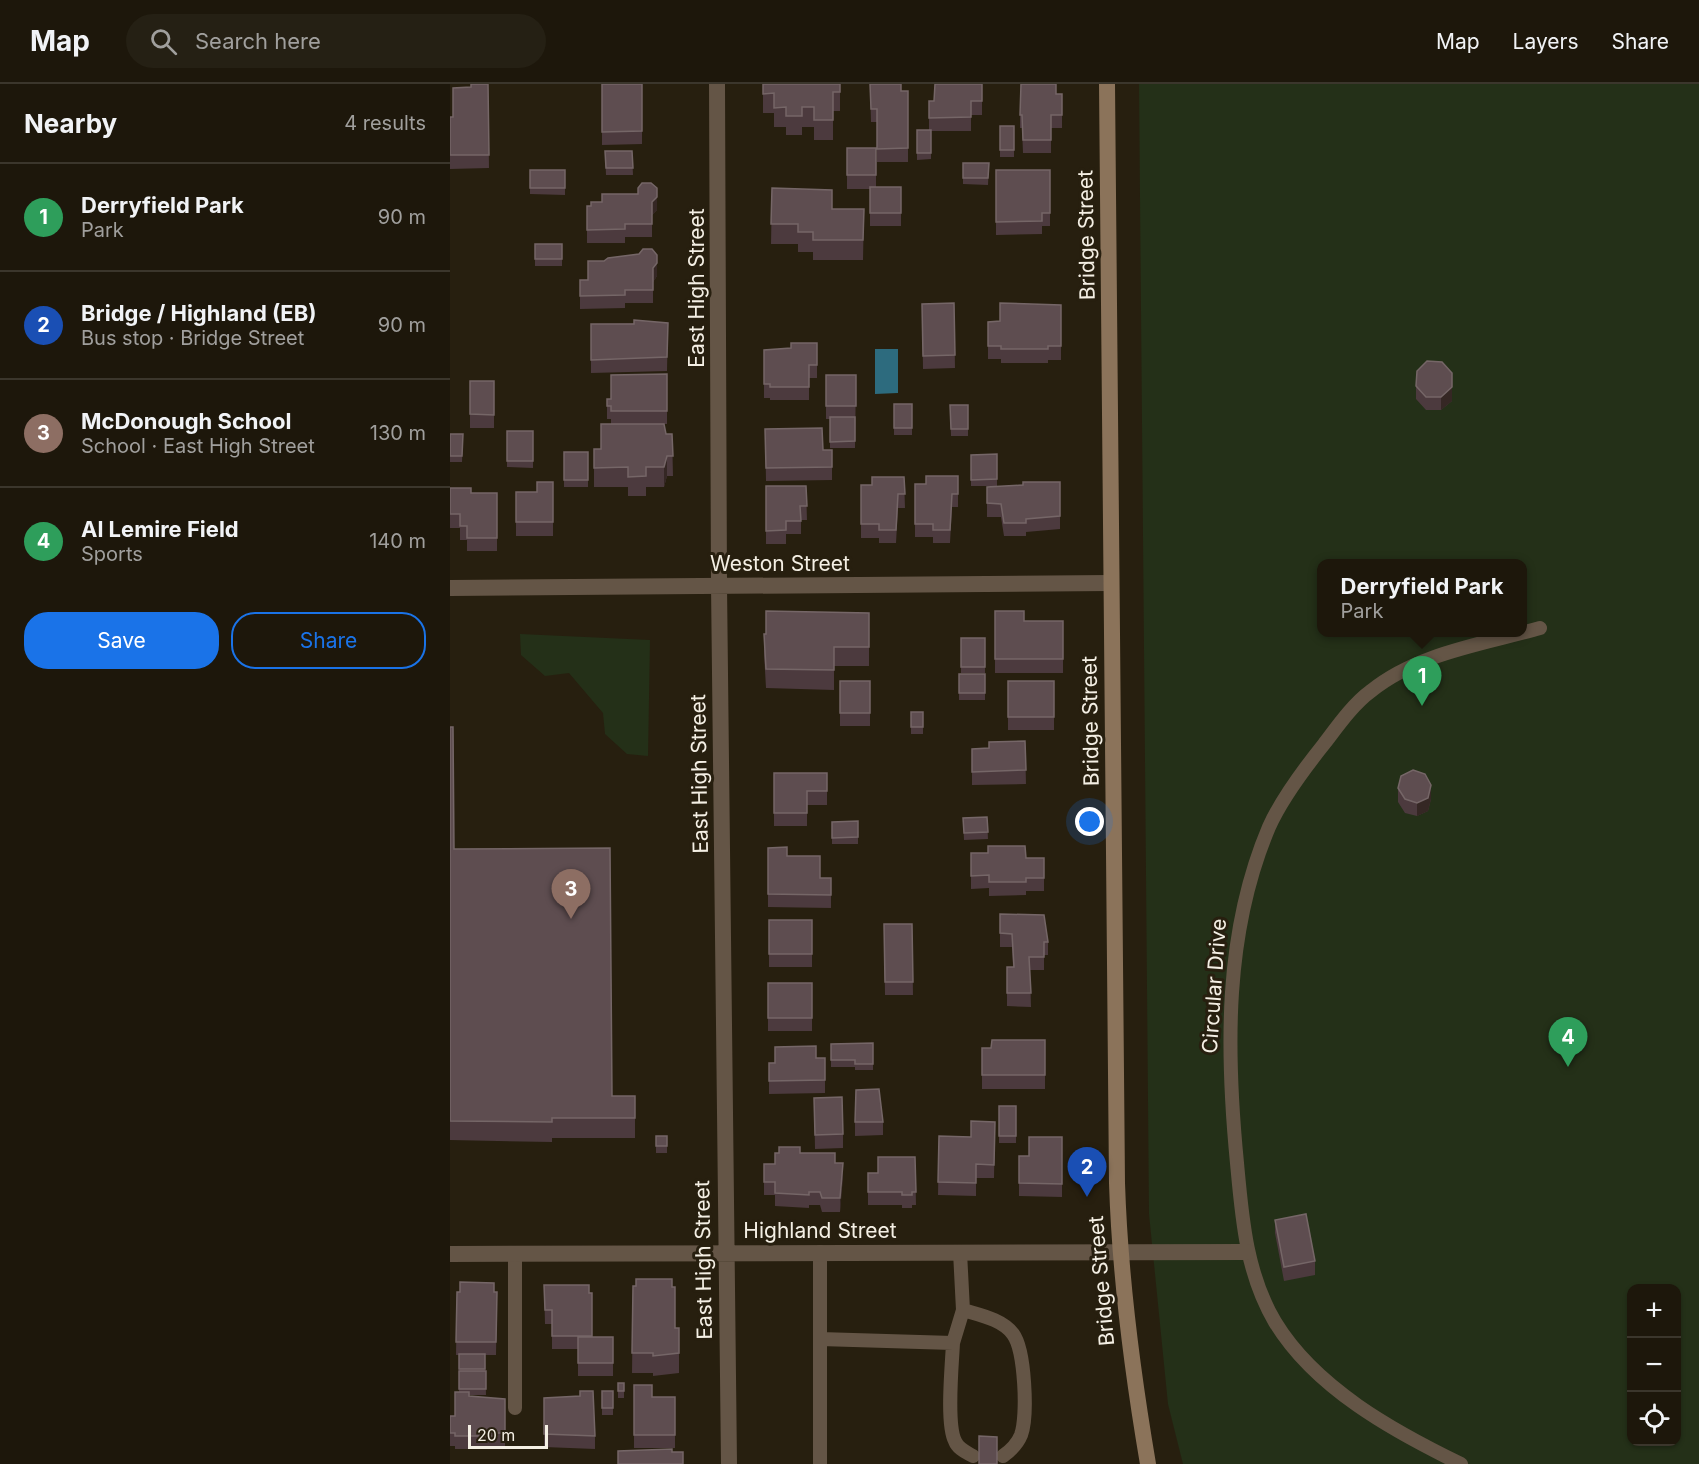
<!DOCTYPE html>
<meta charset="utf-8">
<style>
:root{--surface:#1d170b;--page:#252014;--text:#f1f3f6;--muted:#a09f9d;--line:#3b362c;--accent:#1a73e8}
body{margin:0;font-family:Inter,sans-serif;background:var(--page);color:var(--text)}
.controls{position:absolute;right:18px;bottom:18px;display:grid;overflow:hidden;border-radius:12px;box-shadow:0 2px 4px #0004}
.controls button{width:54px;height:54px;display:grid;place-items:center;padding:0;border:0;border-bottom:2px solid var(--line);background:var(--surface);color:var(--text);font:30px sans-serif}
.scale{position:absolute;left:18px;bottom:15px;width:80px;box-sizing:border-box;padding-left:6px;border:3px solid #f4efe4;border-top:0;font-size:16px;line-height:21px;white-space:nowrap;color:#f4efe4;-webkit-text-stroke:4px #271f0f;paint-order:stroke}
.you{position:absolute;left:640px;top:738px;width:21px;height:21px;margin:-15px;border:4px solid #fff;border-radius:50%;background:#1a73e8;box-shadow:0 0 0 9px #1a73e833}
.badge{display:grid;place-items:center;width:39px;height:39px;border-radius:50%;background:var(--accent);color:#fff;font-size:20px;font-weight:700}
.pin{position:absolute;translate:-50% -50px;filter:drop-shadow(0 2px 3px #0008)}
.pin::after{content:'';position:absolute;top:32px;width:21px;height:18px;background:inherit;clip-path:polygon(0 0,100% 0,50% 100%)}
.popup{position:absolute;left:867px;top:475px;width:210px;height:78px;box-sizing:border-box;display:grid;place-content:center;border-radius:12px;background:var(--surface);filter:drop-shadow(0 2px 4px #0005);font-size:20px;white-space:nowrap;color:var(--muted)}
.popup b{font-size:22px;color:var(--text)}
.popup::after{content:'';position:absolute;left:50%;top:100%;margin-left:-12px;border:12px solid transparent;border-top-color:var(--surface)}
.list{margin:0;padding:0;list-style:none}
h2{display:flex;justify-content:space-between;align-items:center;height:78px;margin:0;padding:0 24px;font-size:26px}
h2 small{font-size:20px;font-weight:400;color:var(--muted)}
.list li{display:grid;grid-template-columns:39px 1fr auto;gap:18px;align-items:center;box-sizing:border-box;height:108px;padding:0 24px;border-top:2px solid var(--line)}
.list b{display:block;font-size:22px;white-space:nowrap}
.list p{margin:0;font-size:20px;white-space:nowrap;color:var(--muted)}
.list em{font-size:20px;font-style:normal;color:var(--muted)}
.actions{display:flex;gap:12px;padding:18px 24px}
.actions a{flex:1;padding:14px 0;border:2px solid var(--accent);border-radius:24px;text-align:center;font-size:21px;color:var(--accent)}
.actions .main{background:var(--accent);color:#fff}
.icon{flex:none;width:33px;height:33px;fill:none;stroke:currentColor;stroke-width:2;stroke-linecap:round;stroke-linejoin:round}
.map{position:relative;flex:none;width:1249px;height:1380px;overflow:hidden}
header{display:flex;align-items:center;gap:36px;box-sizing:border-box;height:84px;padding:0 30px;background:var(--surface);border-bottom:2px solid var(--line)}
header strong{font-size:28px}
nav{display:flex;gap:33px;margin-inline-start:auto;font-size:21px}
.search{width:420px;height:54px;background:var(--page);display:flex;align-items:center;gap:15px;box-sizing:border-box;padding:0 21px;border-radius:33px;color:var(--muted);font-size:22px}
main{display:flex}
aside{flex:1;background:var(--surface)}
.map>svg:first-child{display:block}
.green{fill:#243018;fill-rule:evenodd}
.water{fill:#2d6b7e}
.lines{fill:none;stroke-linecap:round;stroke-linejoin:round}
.service{stroke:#645546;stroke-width:14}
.minor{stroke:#645546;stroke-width:16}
.secondary{stroke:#8b735a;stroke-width:16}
.wall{fill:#4c3a3e}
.shaded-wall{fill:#352724}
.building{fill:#5e4d50;stroke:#756667;stroke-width:1.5}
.labels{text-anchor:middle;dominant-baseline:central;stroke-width:6;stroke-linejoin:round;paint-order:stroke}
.street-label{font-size:21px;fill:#f4efe4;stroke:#271f0f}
</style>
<header>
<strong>Map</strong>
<div class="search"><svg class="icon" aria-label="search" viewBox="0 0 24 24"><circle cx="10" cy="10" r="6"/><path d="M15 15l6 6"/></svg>Search here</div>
<nav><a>Map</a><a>Layers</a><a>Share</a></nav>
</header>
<main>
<aside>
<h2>Nearby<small>4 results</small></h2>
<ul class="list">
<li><span class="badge" style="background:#2e9e5b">1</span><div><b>Derryfield Park</b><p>Park</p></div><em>90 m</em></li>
<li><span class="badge" style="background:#1a4fb4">2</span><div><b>Bridge / Highland (EB)</b><p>Bus stop · Bridge Street</p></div><em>90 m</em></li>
<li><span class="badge" style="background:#8d6e63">3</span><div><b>McDonough School</b><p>School · East High Street</p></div><em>130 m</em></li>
<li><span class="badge" style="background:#2e9e5b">4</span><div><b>Al Lemire Field</b><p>Sports</p></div><em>140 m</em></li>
</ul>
<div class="actions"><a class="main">Save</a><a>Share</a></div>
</aside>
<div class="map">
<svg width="1249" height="1380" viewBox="0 0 1249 1380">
<rect width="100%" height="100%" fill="#271f0f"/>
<path class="green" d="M689,0h560v1380h-516l-15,-60 -19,-190zM872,480h200v68h-200zM1182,1204h44v154h-44z
M70,550l130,6 -2,116 -21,-2 -22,-20 -2,-21 -34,-40 -24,3 -24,-21z"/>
<path class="water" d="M425,265h23v44l-23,1z"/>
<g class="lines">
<path class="service" d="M370,1168v212
M510,1168l3,58c16,5 39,9 50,24 12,16 15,82 8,101 -4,10 -11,16 -18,21
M65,1171v153
M370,1255l133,4c-1,22 -7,81 2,98 3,8 11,11 18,15
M503,1259l10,-33
M1011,1380c-68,-33 -146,-76 -186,-142 -29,-49 -33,-104 -38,-159 -11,-113 -13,-230 32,-336 13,-29 35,-58 55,-83 13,-17 29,-40 47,-53 47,-38 113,-47 169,-63"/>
<path class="minor" d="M267,0l2,501 10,879
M0,504l660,-5
M0,1170l797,-2"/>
<path class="secondary" d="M657,0l10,1099c3,95 15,187 31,281"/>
</g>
<path class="wall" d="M38,0l1,84 -39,1v-52h3l18,-30z
M152,0h40v60l-40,1z
M313,0h77v27h-7v29h-19v-13h-12v8h-16v-8h-12v-14h-11z
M420,0l31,7h7v71h-31v-40h-6z
M532,0v31h-11v16h-40v28l-14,1v-30h12v-29h5z
M606,10h6v34h-11v25h-28l-1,-25h-2v-13z
M550,42h14v31h-14z
M397,64h29v39h25v39h-31v-37h-23z
M155,67h27l1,24h-27z
M513,79h26l-1,22 -25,-1z
M80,86h35v25l-35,-1z
M546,86h54v56h-8v8l-46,1z
M322,104l60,21h32l-1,51h-50v-8h-15v-8h-27z
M137,122l70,4 -5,5v22h-27v6h-38z
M85,160h27v22h-27z
M207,192l-4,6v21h-28v5l-45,1v-29z
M504,219l1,65 -32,1 -1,-65z
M611,221v55h-13v3h-47v-4h-13v-37l12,-1z
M218,239l-1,48 -76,2v-49z
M367,259v35h-8v22h-39v-2h-6v-48l27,-2z
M217,290v50h-3l2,10h6l1,42h-6l-3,11h-18v9h-18v-9h-34v-38h7l10,-25v-5h-4v-20h4z
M376,291h30l-1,73h-25v-29h-4z
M20,297h24v47h-24z
M966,302l36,15 -11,9h-15l-10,-11z
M444,320h18v31h-18z
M500,321h18v31h-17z
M315,345l58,21h9v30l-66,1z
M57,347h26v37l-26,-1z
M0,350h13l-1,28h-12z
M114,368h24v35h-24z
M547,370v32h-26v-31z
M508,392v31h-6l-2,36h-17v-6h-18v-53h11z
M454,393l1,31h-7l-2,35h-17v-5h-18v-53h11z
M103,398v54h-37v-44h21z
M610,398v47l-34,3v4h-22l-3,-19h-14v-30z
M316,402h40l1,34h-6v14h-15v10h-20z
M0,404l21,5h26v58h-30v-11h-7v-12h-10z
M545,527l29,10h39v52h-68z
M419,529v53h-35v24l-68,-2 -2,-35v-19z
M511,554h24v35h-24z
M509,590h26v26h-26z
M390,597h30v45h-30z
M558,597h46v49h-46z
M461,628h12v22h-12z
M0,643l4,122 158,247h23v42h-83v4l-102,-2z
M575,657l1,43 -54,1v-36l17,-1z
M324,689h53v32h-20v21h-33z
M948,704l33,11 -3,12 -11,5 -12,-3 -7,-11z
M537,733l1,22 -24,1 -1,-22z
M408,737v23h-26v-22z
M318,764l19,8 33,22 11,17v13l-63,-1z
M521,769l55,5h18v33h-18v4l-37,1v-8l-18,1z
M550,830l48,28v13h-4v15h-14l1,37 -24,-1v-39h6l-1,-20h-12z
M319,836h43v47h-43z
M434,840h28l1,71h-28z
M318,899h44v48h-44z
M595,956v49h-63v-41h9z
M423,959v27h-18v-3h-24v-23z
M366,974h9v35l-56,1v-31z
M364,1014l29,36v14l-28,1z
M549,1022h17v37h-17z
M405,1038h28v13l-28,1z
M545,1038l-1,56h-18v18l-38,-1 1,-59 32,1z
M206,1052h11v17h-11z
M612,1053v60l-43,-1v-40h10z
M465,1073l1,48h-4v3h-10v-3h-34v-32h10z
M385,1079l8,13 -3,36h-18l-2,-7h-11v3l-34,-2v-11h-11v-31z
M825,1136l40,41v14l-31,6 -9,-48z
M94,1201l48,8v44h21v39h-35v-27h-26v-25h-7z
M183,1202l39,1 3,41h4v45l-26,3v-3h-21z
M7,1208h40l-1,63h-11l1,40h-17v1l36,3v48h-8v2h-42v-3h-5v-30h5l4,-24v-37h-3z
M168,1299h6v15h-6z
M184,1301l18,12h23v51h-41z
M152,1307h11v24h-11z
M94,1314l51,38v13l-51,-2z"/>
<path class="shaded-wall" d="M207,113v13l-5,5v-13z
M207,179v13l-4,6v-14z
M1002,289v28l-11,9v-13z
M217,372v20l-3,11v-20z
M981,701v14l-3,12 -11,5v-13z
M393,1079v13l-3,36v-14z"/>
<path class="building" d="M21,0h17l1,71h-39v-38h3v-29l18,-1z
M152,0h40v47l-40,1z
M313,0h77v8h-7v28h-19v-13h-12v9h-16v-9l-12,1v-15l-11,1z
M420,0h31v7h7v57l-31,1v-40h-6z
M485,0h47v17h-11v16l-42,1v-17h5z
M571,0h35v10h6v21h-11v25h-28l-1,-25h-2z
M550,42h14v24h-14z
M467,46h14v23h-14z
M397,64h29v27h-29z
M155,67h27l1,17h-27z
M513,79h26l-1,15h-25z
M80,86h35v18h-35z
M546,86h54v43h-8v8l-46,1z
M192,99h9l6,5v9l-5,5v22h-27v5l-38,1v-24h4v-4h11v-8h36v-6z
M420,103h31v26h-31z
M322,104l60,2v19h32l-1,31h-50v-8h-15v-8h-27z
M85,160h27v15h-27z
M193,165h9l5,6v8l-4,5v22h-28v5l-45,1v-16h8v-19h16l4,-3 31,-4z
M504,219l1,52 -32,1 -1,-52z
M550,219l61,2v41h-13v3h-47v-3h-13v-24l12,-1z
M184,236l34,3 -1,34 -76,3v-36h43z
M341,259h26v22h-8v22h-39v-3h-6v-34l27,-2z
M977,277l15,1 10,11v14l-11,10h-15l-10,-11 1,-15z
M217,290v37h-56v-5h-4v-7h4v-24z
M376,291h30v31h-30z
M20,297h24v34l-24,-1z
M444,320h18v24h-18z
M500,321h18v24h-17z
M380,333h25v24l-25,1z
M151,340h63l2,10h6l1,22h-6l-3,11h-18v9l-18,1v-10l-34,1v-19h7z
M372,344l1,22h9v17l-66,1 -1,-39z
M57,347h26v30h-26z
M0,350h13l-1,22h-12z
M114,368h24v28h-24z
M547,370v25l-26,1v-25z
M476,392h32v18h-6l-2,36h-17v-6h-18v-40h11z
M422,393h32l1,17h-7l-2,36h-17v-6h-18v-39h11z
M87,398h16v40h-37v-30h21z
M573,398h37v34l-34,3v4h-22l-3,-19 -14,-1v-16l36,-2z
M316,402h40l1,20h-7l1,15h-15v9l-20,1z
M0,404h21v5h26v45h-30v-12h-7v-12h-10z
M316,527l103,2v34h-35v23l-68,-1 -2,-35h2z
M545,527h29v10h39v38h-68z
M511,554h24v29h-24z
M509,590h26v19h-26z
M390,597h30v32h-30z
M558,597h46v36h-46z
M461,628h12v15h-12z
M0,643h3l1,122 156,-1 2,248h23v22h-83v4l-102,-1z
M575,657l1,29 -54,2v-23l17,-1v-6z
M963,686l12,4 6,11 -3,13 -11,5 -12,-4 -7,-11 3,-12z
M324,689h53v18h-20v22h-33z
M537,733l1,15 -24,1 -1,-15z
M408,737v16l-26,1v-16z
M538,762h37l1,12h18v20h-18v4h-37v-7l-18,1v-23h17z
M337,763v9h33v22h11v17l-63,-1v-46z
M550,830l44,1 4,27h-4v15h-15l2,36h-24v-26h7l-2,-33 -12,-1z
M319,836h43v34h-43z
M434,840h28l1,58h-28z
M318,899h44v35h-44z
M542,956h53v35h-63v-27h9z
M423,959v21h-18v-4h-24v-16z
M366,962v12h9v22l-56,1v-18h6v-16z
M429,1005l4,33h-28l1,-32z
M392,1013l1,37 -28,1 -1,-37z
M549,1022h17v30h-17z
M521,1037l24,1 -1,43 -18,-1v19l-38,-1 1,-46 32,1z
M206,1052h11v10h-11z
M579,1053h33v47l-43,-1v-27h10z
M329,1063h21v6h35v10h8l-3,35h-18l-2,-6h-11v3l-34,-2v-11h-11v-18h11v-11h4z
M428,1073h37l1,35h-4v3h-10v-3h-34v-19h10z
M856,1130l9,47 -31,6 -9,-47z
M186,1195h36v8h3v41h4v25l-26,3v-3h-21l1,-67h3z
M10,1198l34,1v9h3l-1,50h-40l1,-50h3z
M94,1201h45v8h3v43h-40v-26h-7z
M128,1253h35v26h-35z
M9,1270h26v15h-26z
M9,1287h27v18h-27z
M168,1299h6v8h-6z
M184,1301h18v12h23v38h-41z
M130,1307h13l2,45 -51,-2v-36l36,-2z
M152,1307h11v17h-11z
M5,1308h14v4l36,3v34h-9l1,3h-42v-3h-5v-17h5z
M529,1352l18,1v27h-18z
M222,1365v3h11v12h-65v-13z"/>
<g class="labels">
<g class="street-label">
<text transform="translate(636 151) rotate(-91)">Bridge Street</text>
<text transform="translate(246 204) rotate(-90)">East High Street</text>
<text x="330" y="479">Weston Street</text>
<text transform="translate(640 637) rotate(-91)">Bridge Street</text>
<text transform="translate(249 690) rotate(-91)">East High Street</text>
<text transform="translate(764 902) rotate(-86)">Circular Drive</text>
<text x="370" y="1146">Highland Street</text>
<text transform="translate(253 1176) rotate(-91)">East High Street</text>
<text transform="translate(651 1197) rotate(-95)">Bridge Street</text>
</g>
</g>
</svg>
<div class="controls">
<button>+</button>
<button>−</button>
<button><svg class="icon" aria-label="locate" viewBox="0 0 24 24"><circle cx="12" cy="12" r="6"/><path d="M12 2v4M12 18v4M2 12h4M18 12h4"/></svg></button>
</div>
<div class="scale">20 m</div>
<div class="you"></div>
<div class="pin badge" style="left:972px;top:622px;background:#2e9e5b">1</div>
<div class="popup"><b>Derryfield Park</b>Park</div>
<div class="pin badge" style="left:637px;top:1113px;background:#1a4fb4">2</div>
<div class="pin badge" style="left:121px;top:835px;background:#8d6e63">3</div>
<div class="pin badge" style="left:1118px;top:983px;background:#2e9e5b">4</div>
</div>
</main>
